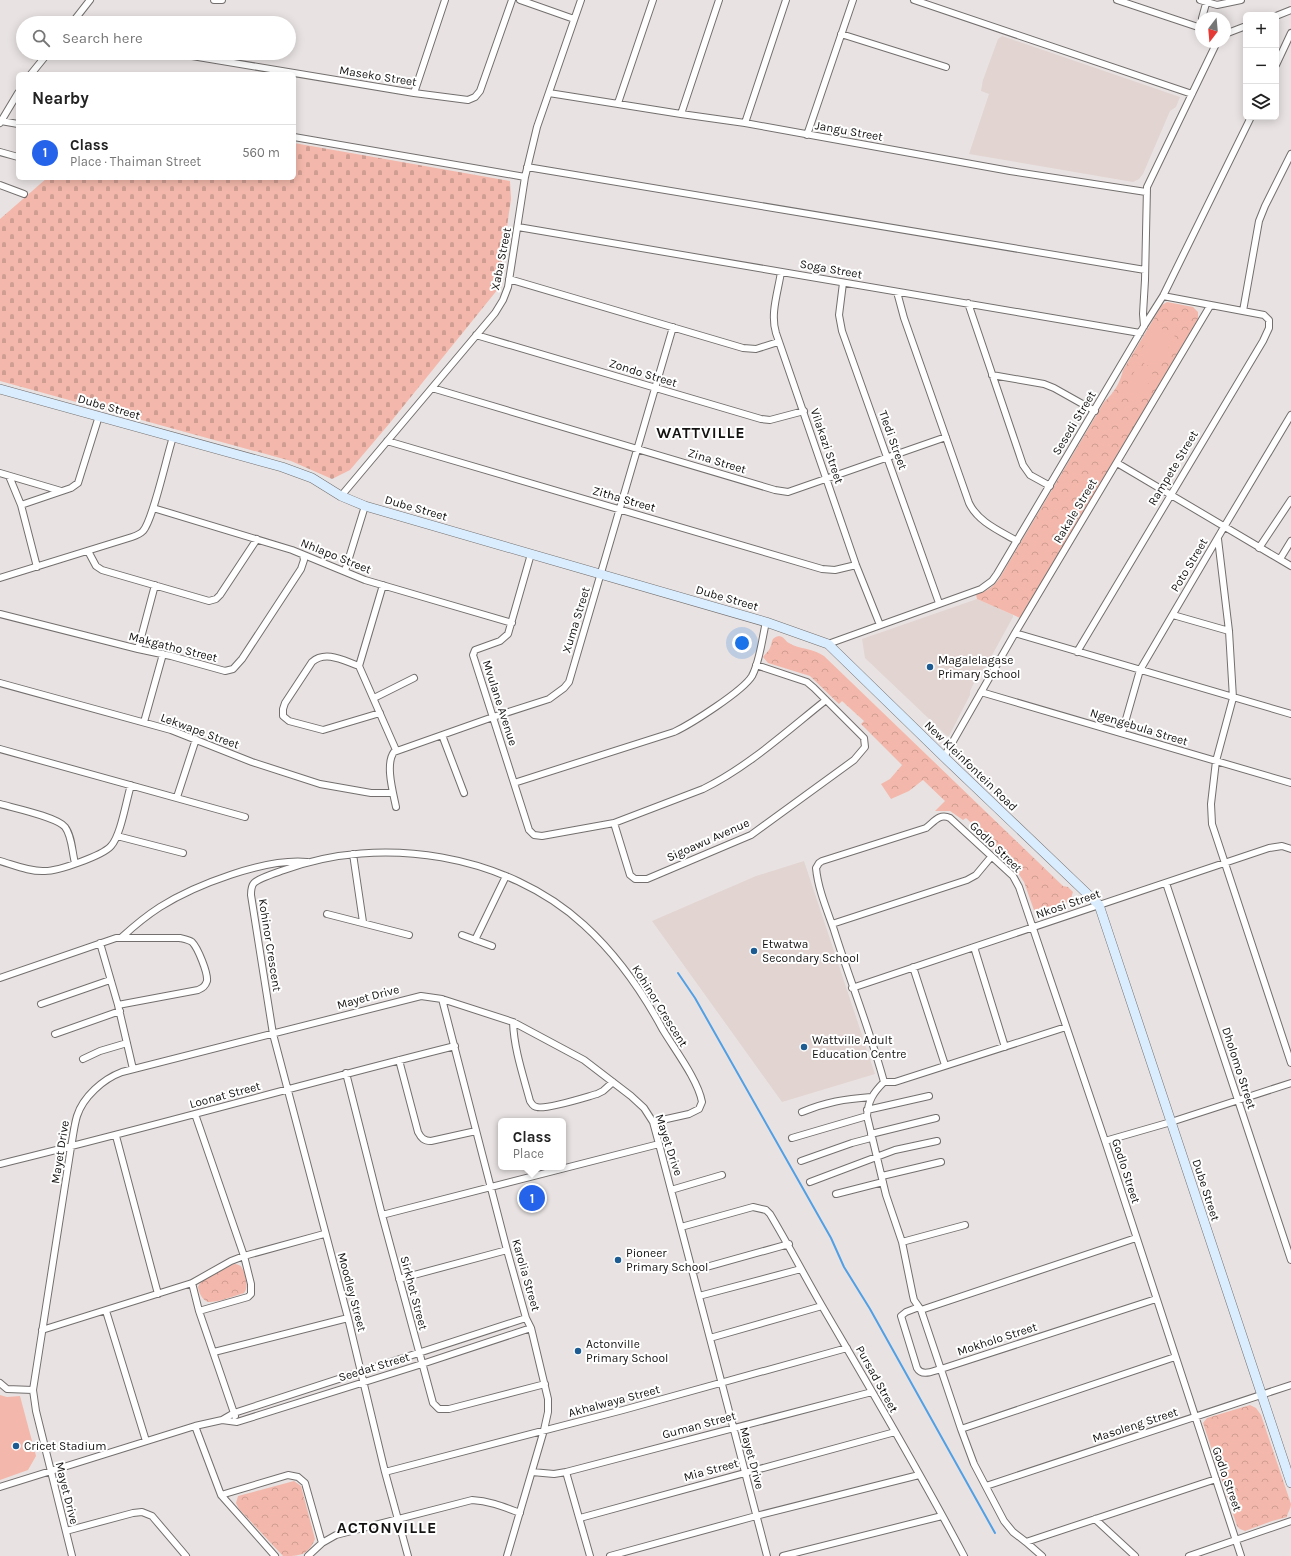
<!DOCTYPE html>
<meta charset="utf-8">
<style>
:root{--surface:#fff;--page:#f2f2f2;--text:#222;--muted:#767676;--line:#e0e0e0;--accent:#2563eb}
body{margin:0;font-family:Karla,sans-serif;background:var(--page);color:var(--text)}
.controls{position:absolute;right:12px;top:12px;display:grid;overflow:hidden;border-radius:6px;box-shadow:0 2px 10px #0003}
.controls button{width:36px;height:36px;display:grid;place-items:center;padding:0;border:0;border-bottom:1px solid var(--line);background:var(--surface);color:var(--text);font:20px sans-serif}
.compass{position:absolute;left:1195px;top:12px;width:36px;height:36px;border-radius:50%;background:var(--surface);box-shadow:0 2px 10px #0003;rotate:196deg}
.you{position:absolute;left:742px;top:643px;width:14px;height:14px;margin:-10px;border:3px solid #fff;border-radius:50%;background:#1a73e8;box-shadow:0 0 0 6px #1a73e833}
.badge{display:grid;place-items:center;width:26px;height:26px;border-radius:50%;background:var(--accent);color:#fff;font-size:13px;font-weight:700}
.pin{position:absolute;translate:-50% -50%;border:2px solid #fff;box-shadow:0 1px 4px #0006}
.popup{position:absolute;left:498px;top:1118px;width:68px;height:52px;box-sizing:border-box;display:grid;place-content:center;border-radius:6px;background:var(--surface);filter:drop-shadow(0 1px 3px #0005);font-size:13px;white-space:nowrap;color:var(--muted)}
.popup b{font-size:15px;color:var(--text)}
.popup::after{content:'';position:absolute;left:50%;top:100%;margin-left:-8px;border:8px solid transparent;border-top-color:var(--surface)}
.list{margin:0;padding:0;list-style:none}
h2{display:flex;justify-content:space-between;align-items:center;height:52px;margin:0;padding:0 16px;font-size:17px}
h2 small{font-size:13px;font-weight:400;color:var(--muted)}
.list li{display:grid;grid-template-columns:26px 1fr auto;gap:12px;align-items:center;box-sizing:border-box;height:56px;padding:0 16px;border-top:1px solid var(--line)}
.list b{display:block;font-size:15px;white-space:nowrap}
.list p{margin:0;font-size:13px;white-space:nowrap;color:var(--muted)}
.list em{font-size:13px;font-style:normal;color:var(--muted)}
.icon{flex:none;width:22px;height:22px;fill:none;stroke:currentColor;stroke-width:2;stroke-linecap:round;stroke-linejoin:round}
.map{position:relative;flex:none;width:1291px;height:1556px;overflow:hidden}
.search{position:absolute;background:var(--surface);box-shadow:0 2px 10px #0003;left:16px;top:16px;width:280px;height:44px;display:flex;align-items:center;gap:10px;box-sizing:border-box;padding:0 14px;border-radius:22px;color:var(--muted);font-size:15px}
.panel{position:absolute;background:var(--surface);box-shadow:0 2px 10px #0003;left:16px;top:72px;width:280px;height:108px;border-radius:6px}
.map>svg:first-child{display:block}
.built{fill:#e2d4d1}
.cemetery{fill:url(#cemetery-stones)}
.park{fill:url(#park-crowns)}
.garden{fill:#f3b8ab}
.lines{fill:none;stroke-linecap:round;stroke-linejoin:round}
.stream{stroke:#519fe5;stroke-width:2}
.street-casing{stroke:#736f6e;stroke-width:8}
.secondary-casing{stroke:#736f6e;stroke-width:10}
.street{stroke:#fff;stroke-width:6}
.secondary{stroke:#daedff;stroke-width:9}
.poi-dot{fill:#1c5c92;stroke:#fff;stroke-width:1.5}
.labels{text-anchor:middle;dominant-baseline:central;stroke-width:4;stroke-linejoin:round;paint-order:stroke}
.street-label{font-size:12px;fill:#141312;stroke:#fff}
.poi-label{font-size:12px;fill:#141312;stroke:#fff;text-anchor:start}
.district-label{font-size:16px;font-weight:bold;letter-spacing:1px;fill:#141312;stroke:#fff}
</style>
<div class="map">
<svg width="1291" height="1556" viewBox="0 0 1291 1556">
<defs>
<pattern id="cemetery-stones" width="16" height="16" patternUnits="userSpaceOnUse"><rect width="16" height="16" fill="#f3b8ab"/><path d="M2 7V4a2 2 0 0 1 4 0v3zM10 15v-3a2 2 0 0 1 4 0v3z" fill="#cf9d92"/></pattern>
<pattern id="park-crowns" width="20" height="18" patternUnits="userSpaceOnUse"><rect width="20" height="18" fill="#f3b8ab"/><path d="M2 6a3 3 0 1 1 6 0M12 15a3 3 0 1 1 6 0" fill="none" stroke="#cf9d92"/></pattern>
</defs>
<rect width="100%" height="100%" fill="#e8e3e2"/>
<path class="built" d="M1002,36l178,61 -4,10 -6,4 -27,63 -4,5 -6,3 -164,-28 20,-60 -8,-3 2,-11 15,-41z
M977,599l36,16v2l-33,60h-3l-7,14v4l-21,41h-2l-82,-78 -3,-19z
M804,861l71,213 -93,28 -130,-181 104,-45z"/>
<path class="cemetery" d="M294,143l216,38 1,18 -13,90 -109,135 -39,46 -18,9 -41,-18 -291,-80v-162l47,-41h247z"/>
<path class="park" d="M1167,302l26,5 5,5v7l-178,299 -43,-19 -1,-5c10,-2 17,-7 23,-15l105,-177c10,-9 16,-19 19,-32l39,-65z
M779,636c6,1 6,5 10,7 9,6 24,5 35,13l239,230 5,1 5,5 -3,9 -8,3 -3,6 -23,6 -12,-34 -6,-9 -34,-32 3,-3 -21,-20 -3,2 -13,-9h-15l10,-10 -22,-21 -14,11 -18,8 -10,-15 9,-5 12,-14 -41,-41 3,-3 -22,-20 -3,3 -29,-28 -42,-13 -5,-6c2,-3 6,-6 7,-9 3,-6 0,-10 9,-12z
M234,1264c3,0 7,1 8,4 4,6 7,20 2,25 -7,2 -32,12 -38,8 -5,-3 -7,-9 -8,-14l3,-6z
M1250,1405l6,3 5,7 30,89c0,5 -4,9 -4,13l-15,4 -27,10 -5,-2 -3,-3 -34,-103 4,-5z
M294,1481l7,5 14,53c-7,17 -16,17 -32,17l-44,-47 -3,-6 2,-7z"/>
<path class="garden" d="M1155,325l20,11 -19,34 -20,-11z
M1138,365l15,9 -15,28 -16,-8z
M0,1395l7,2 13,-1 16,60 -8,14 -28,10z"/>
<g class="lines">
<path class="stream" d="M678,973l17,25 136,240 13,29 26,42 125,224"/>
<defs>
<path id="street" d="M214,0h8
M520,0l54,19
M914,0l278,94
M1117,0l84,28
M1200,0l17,5 24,-5
M1276,16l15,-6
M1202,18l5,-18
M72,23l18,-23
M841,34l105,33
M1225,34l21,-8
M174,53l240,40 54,7 7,-3 5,-6 32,-91
M1276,65l15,-32
M31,74l17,-21
M414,93l31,-93
M549,93l132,21 64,9 265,48 136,21
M618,103l35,-103
M681,114l38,-114
M1,121l17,3
M0,123l18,-30
M745,123l41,-123
M807,135l46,-135
M294,137l231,40
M0,152l18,5
M527,167l618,103
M0,185l24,9
M518,227l622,106
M781,272c-3,20 -11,42 -5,61l80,232 24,60
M509,279l234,69 13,1 22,-7
M843,283l-4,32 3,16 97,272
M897,292l7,26 65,185c9,19 31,28 48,38
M968,303l55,162 7,10 20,11
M1243,311l16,-90 6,-15 26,-52
M1144,326l-1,-12 2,-34 2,-93 70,-145
M476,335l285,84 9,1 34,-9
M992,375l52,9 10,4 41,23
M432,388l343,102 13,2 158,-55
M387,441l435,128 13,1 21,-5
M1117,463l174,103
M0,473l61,18
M9,476l12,29 16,62
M341,496l154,-183 8,-13 5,-13 17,-110 12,-50 44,-127
M21,505l50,-17 7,-5 21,-67
M153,508l139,42 73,30 147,43
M1218,539l11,92 4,67 -17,63 -5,43 1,20 79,239
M1259,548l32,-48
M88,551l8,15 6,4 107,31 7,-2 4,-4 37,-56
M531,554l-23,80 -8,7 -25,9 -2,5 56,175 5,5 8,1 72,-13 89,-34c45,-22 84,-58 123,-89
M1280,559l11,-18
M345,571l20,-65
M0,578l132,-41c3,-1 8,-3 11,-6 10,-11 24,-76 30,-94
M383,585l-24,81 37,84
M0,614l138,35 33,7 54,15 8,-2 9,-10 59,-90 3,-9 -1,-5
M1173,615l56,16
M1015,633l276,81
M828,644l153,-55 11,-8 5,-7 147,-248 19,-30 88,-179
M138,649l17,-64
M1077,652l186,-311 6,-13v-8l-5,-5 -101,-19
M359,666c-15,-5 -33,-16 -47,-4l-27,41 -2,6v7l6,5 34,9 57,-17
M0,683l171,47 81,32 68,22 51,9h22
M981,692l310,91
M374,698l40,-20
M144,722l19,-68
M1122,733l18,-63 84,-143 67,-112
M442,735l22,58
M0,749l245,68
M944,757l71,-124 195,-327
M514,783l160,-51c17,-8 69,-41 78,-56 8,-15 10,-37 14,-54
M177,797l19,-58
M0,804c14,4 57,13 65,23 7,9 7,25 10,36
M396,807c-3,-15 -11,-43 -2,-55l99,-35 56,-18 15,-11 5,-6 104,-355
M614,823l16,52 5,4h12l104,-44 103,-75 11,-13 -1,-9 -50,-50 -7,-6 -51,-17
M117,836l66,17
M353,854l10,68
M0,861c14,4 30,11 45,10 13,0 57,-15 66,-25 10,-11 15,-45 20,-61
M1166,883l125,377
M327,914l82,21
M832,924l135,-44 9,-5 15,-18
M462,935l30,11
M122,937c12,-11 24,-21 38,-30 35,-22 105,-49 147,-45
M475,940l31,-64
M100,943l18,62 15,64
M974,947l31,100
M913,967l32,98
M0,978l116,-40h64c4,1 9,2 12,4 6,6 16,31 15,39 -2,6 -5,7 -9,9l-80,15
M852,988l417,-140 13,-2 9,3
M442,999l65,251 19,68 5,10 17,71v13l-4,18 -37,126
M41,1004l69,-24
M513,1022c1,27 10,53 17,79 2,3 3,6 7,6 9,3 49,-10 60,-13l6,-3 10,-9
M55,1034l65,-23
M83,1059l17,-8 27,-8
M399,1060l19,72c3,6 6,9 13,9l45,-10
M346,1073l36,142 51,188 6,6h10l96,-25
M884,1082c-14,-52 -34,-101 -50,-152 -7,-20 -16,-41 -18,-62l3,-5 3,-2 104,-33c8,-6 13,-15 24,-10l63,58 6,11 86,254 136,415
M884,1082c-11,11 -16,19 -17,34l19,79 16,47 11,54 1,4 7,10 40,119 13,35 30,57 9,11 13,10 190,-63
M884,1082h11l171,-55
M867,1110l62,-14
M802,1112c24,-10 43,-13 69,-15
M195,1114l49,142 7,28v10l-3,3 -49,14
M871,1134l65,-16
M116,1136l42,158
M792,1138l75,-22
M1105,1141l66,-19 120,-39
M801,1161l51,-18 19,-5
M0,1164c152,-37 303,-80 455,-118
M882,1176l59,-14
M810,1182l85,-32 42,-9
M671,1190l51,-15
M836,1194l47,-12
M382,1215l277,-71
M681,1227l72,-20 13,3 4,4c18,30 34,61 52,92 48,82 98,166 142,250
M902,1242l63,-17
M692,1271l97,-27
M399,1279l108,-29
M192,1283l7,28 36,105
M699,1296l102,-27
M919,1307l-13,5 -5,4 16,52c5,9 16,3 24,1l215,-70
M921,1310l215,-72
M106,1311l40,130
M42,1330l150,-47 39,-22 13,-5 80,-22
M710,1338l112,-32
M214,1352l134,-34
M0,1383l7,6 26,1
M222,1420l12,-7 292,-95
M195,1426l26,69 54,61
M961,1429l214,-72
M385,1472l238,-62 224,-62
M532,1472l22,2 12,-2 306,-80
M566,1472l24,84
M986,1486l305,-101
M0,1487l195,-61 27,-6 15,2 185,-58 109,-36
M221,1495l67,-20 10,2 7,6 17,60
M580,1518l315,-86
M1095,1519l40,37
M66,1531l67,-18 9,-1 10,4 34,40
M1026,1542l16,14
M72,1556l-36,-145 -3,-21 38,-243c2,-10 3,-21 6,-31 6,-19 26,-37 45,-44l299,-76 21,3 71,23 71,38 47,36 13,12 9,14 6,22 108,412
M308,1556l14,-13 14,-8 136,-35c18,1 32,7 48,13
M408,1556l-23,-84 -37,-154 -75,-284 -22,-139c0,-4 0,-9 3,-12 5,-5 22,-10 30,-13 97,-36 223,-16 300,55 33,30 58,66 79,105 12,20 35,50 39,72l-3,7 -10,5 -36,8
M610,1556l146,-40 163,-41
M783,1556l159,-40
M1189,1556l102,-35"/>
<path id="secondary" d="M0,389l282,78 30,11 29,18 24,10 401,116 62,22 116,113 155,148 192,578"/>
</defs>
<use href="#street" class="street-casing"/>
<use href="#secondary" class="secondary-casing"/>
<use href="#street" class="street"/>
<use href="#secondary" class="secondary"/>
</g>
<g class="poi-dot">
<circle cx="930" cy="667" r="4"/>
<circle cx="754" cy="951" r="4"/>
<circle cx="804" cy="1047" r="4"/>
<circle cx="618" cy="1260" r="4"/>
<circle cx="578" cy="1351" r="4"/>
<circle cx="16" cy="1446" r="4"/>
</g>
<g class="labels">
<g class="street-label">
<text transform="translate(378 76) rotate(9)">Maseko Street</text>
<text transform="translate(849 131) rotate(10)">Jangu Street</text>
<text transform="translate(501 259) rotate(-79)">Xaba Street</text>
<text transform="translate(831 269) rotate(10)">Soga Street</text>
<text transform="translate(643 373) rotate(17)">Zondo Street</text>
<text transform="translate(109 407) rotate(16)">Dube Street</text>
<text transform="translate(1074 423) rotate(-59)">Sesedi Street</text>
<text transform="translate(893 440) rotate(70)">Tledi Street</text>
<text transform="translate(827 446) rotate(71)">Vilakazi Street</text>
<text transform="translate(717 461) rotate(17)">Zina Street</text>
<text transform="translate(1173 468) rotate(-59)">Rampete Street</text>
<text transform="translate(624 499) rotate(16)">Zitha Street</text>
<text transform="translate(416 508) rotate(16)">Dube Street</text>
<text transform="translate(1075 511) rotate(-59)">Rakale Street</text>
<text transform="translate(336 556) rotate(22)">Nhlapo Street</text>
<text transform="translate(1189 565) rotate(-59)">Poto Street</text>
<text transform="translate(727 598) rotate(16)">Dube Street</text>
<text transform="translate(576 620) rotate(-73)">Xuma Street</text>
<text transform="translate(173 647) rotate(14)">Makgatho Street</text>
<text transform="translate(500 703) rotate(72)">Mvulane Avenue</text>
<text transform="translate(1139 727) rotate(17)">Ngengebula Street</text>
<text transform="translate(200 731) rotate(20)">Lekwape Street</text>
<text transform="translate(971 766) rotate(44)">New Kleinfontein Road</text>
<text transform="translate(708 840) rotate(-24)">Sigoawu Avenue</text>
<text transform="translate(996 847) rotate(44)">Godlo Street</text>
<text transform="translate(1068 904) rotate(-19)">Nkosi Street</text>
<text transform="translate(270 945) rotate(81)">Kohinor Crescent</text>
<text transform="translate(368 997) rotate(-15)">Mayet Drive</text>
<text transform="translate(660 1006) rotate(58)">Kohinor Crescent</text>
<text transform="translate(1239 1068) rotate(72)">Dholomo Street</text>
<text transform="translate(225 1095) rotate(-15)">Loonat Street</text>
<text transform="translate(669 1145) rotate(72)">Mayet Drive</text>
<text transform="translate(60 1152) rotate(-81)">Mayet Drive</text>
<text transform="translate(1126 1171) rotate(72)">Godlo Street</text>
<text transform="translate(1206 1190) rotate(72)">Dube Street</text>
<text transform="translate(526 1275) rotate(74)">Karolia Street</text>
<text transform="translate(352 1292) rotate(75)">Moodley Street</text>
<text transform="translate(414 1293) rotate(75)">Sirkhot Street</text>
<text transform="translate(997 1339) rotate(-18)">Mokholo Street</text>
<text transform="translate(374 1367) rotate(-17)">Seedat Street</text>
<text transform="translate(877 1379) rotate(61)">Pursad Street</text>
<text transform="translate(614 1401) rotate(-15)">Akhalwaya Street</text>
<text transform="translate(699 1425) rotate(-15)">Guman Street</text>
<text transform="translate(1135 1425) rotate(-18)">Masoleng Street</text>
<text transform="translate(752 1458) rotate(75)">Mayet Drive</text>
<text transform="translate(711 1470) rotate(-15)">Mia Street</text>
<text transform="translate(1227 1479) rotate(71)">Godlo Street</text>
<text transform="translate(67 1493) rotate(76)">Mayet Drive</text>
</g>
<g class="poi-label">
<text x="938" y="660">Magalelagase<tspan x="938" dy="14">Primary School</tspan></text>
<text x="762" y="944">Etwatwa<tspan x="762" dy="14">Secondary School</tspan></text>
<text x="812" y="1040">Wattville Adult<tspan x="812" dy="14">Education Centre</tspan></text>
<text x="626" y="1253">Pioneer<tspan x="626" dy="14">Primary School</tspan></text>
<text x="586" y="1344">Actonville<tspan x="586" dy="14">Primary School</tspan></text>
<text x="24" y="1446">Cricet Stadium</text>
</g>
<g class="district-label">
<text x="701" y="432">WATTVILLE</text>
<text x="387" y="1527">ACTONVILLE</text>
</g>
</g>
</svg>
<div class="controls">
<button>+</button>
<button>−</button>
<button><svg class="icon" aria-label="layers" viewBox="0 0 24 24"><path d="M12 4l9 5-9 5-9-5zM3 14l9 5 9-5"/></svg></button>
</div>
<svg class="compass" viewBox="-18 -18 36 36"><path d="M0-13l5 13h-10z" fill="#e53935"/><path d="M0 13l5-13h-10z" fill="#767676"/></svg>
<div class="you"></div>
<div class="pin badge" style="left:532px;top:1198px">1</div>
<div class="popup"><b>Class</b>Place</div>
<div class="search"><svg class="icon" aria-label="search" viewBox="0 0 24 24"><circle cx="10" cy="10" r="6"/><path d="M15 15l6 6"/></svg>Search here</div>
<section class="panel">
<h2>Nearby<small></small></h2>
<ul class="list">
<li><span class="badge">1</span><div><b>Class</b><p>Place · Thaiman Street</p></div><em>560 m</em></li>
</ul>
</section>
</div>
